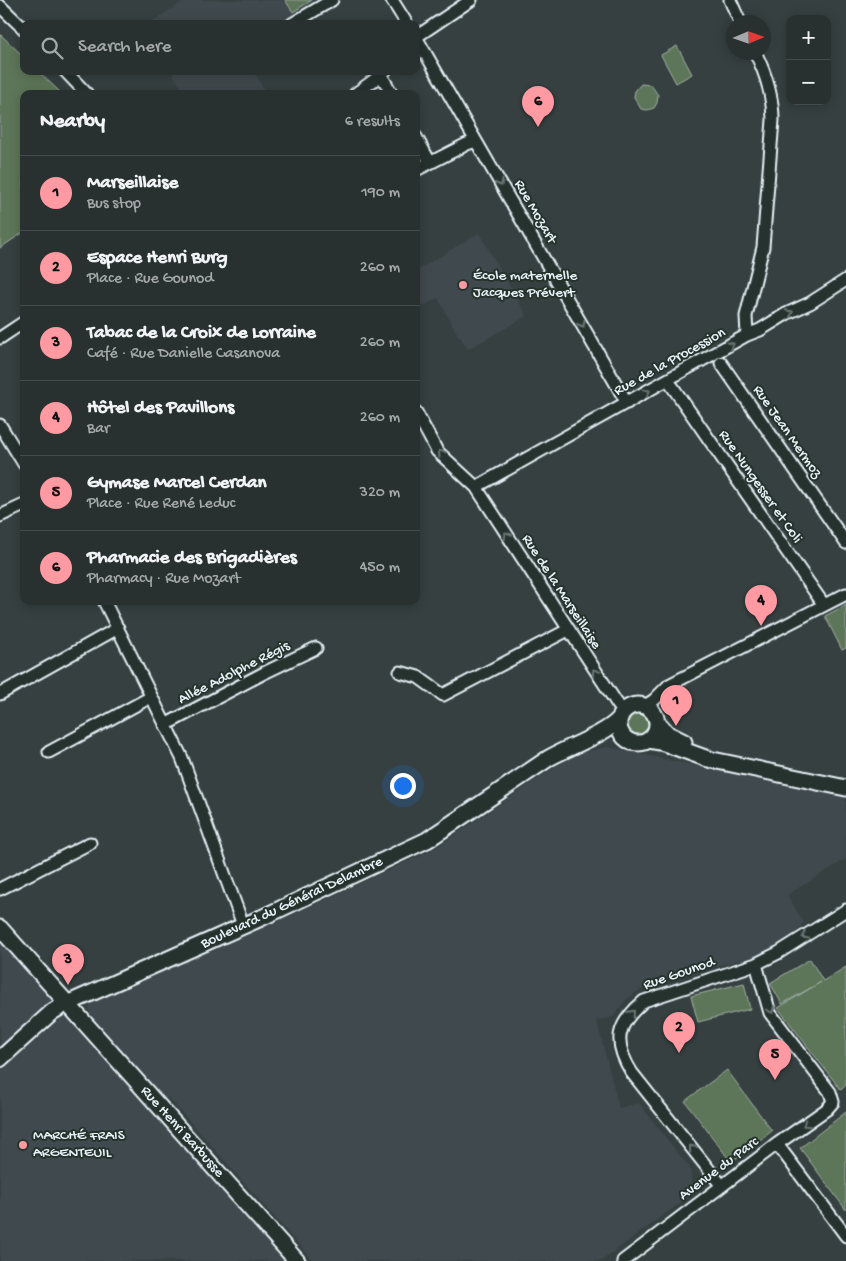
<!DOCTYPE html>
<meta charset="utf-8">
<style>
:root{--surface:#283030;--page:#343c3c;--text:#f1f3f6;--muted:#a5a9ab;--line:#444b4c;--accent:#ff9aa2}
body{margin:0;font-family:"Gochi Hand",sans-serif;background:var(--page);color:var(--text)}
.controls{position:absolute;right:15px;top:15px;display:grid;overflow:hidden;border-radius:10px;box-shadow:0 2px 12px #0003}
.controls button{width:45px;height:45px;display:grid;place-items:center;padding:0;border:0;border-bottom:1px solid var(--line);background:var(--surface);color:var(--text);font:25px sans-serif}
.compass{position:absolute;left:726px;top:15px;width:45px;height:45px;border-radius:50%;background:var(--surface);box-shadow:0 2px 12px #0003;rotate:88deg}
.you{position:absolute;left:402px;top:785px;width:18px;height:18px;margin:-12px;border:4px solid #fff;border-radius:50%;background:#1a73e8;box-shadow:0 0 0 8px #1a73e833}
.badge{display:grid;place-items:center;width:32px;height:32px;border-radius:50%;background:var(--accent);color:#111;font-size:16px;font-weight:700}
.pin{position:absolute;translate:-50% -41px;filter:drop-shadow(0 1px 2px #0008)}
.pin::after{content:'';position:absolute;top:26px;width:18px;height:15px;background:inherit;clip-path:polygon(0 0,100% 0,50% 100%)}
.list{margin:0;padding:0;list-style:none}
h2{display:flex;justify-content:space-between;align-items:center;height:65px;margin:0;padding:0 20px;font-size:21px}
h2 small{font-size:16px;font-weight:400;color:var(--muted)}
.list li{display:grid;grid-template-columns:32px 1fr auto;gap:15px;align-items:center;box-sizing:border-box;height:75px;padding:0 20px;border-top:1px solid var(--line)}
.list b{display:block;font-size:19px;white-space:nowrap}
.list p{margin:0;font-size:16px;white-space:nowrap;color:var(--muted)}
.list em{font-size:16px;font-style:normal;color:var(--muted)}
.icon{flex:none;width:28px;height:28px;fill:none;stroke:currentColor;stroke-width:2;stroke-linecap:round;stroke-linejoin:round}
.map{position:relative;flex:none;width:846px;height:1261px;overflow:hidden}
.search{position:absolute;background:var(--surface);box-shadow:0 2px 12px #0003;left:20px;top:20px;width:400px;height:55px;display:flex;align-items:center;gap:12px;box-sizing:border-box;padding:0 18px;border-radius:10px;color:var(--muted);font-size:19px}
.panel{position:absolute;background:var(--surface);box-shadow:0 2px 12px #0003;left:20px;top:90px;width:400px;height:515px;border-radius:10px}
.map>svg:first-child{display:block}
.built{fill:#41494d}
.green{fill:#5d7458;stroke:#a2b2a8}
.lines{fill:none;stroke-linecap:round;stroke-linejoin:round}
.minor-casing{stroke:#e8f1f8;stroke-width:15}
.tertiary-casing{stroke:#e8f1f8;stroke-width:19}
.minor{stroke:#26332d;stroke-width:11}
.tertiary{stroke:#26332d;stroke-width:15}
.oneway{stroke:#6a7674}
.poi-dot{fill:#ff9aa2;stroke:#26332d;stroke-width:2}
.labels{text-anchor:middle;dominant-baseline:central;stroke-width:4;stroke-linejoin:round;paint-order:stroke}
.street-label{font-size:15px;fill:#e8f1f8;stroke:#26332d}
.poi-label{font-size:15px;fill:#e8f1f8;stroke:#26332d;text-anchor:start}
</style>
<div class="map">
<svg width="846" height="1261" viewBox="0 0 846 1261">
<rect width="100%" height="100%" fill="#364040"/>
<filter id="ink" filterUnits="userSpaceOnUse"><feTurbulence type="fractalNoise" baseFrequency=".02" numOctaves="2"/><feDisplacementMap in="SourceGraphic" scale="10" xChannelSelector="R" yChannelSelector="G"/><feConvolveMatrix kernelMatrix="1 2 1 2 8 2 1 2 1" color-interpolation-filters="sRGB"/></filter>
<g filter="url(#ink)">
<path class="built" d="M186,0h141l-37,24h-142z
M171,71h82l14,23h-82z
M479,233l48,83 -59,33 -8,-12h-1l-21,-39 -22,12v-39z
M608,747l238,51v61l-59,36 17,27 -12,15 -29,18 -16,7 -8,-2 -90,25 -14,8 -10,8 -12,16 -16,4 22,87 20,-5 52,67v25l-90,66h-288l-144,-163 -4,1 -73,-82 -3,-6v-5l8,-6 175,-76 162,-75 140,-95z
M0,940l52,61 234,260h-286z"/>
<path class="green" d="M285,0h27l-19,12z
M0,34l24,23v14h14l24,23h-38v138l-24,16z
M677,46l15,28 -16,9 -15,-28z
M641,84l10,1 7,10 -1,8 -3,5 -7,2 -6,-1 -7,-12 1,-6z
M846,605v43l-4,2 -17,-34z
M626 724a12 12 0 1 1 24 0a12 12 0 1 1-24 0Z
M810,959l13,22 23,-14v118l-5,5 -63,-82 43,-26 -39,22 -12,-21z
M744,983l6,26 -52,13 -7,-26z
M727,1070l45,61 -41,31 -46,-61z
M846,1112v98l-46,-62z"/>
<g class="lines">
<defs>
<path id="minor" d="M392,0l15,24
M730,0l10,22
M0,6l24,23
M292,24l40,-24
M416,37l211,366
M416,37l55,-37
M65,71l22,23
M381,75l11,19
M355,94l26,-19 4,-4
M416,137l14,25
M416,170l51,-26 9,-3
M747,335l-1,-19 17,-69 10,-127c0,-25 -7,-46 -18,-68
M0,338l24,-16
M721,363l125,180
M672,386l152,219
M416,412l21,39 39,36 142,218 6,6
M0,425l24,39
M476,487l271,-152 13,-5 26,-16 24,-11 36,-23
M0,516l24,-11
M104,601l78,157 61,167
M400,672l18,5 25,18 125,-65
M0,694l118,-66
M645,706l9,-6 15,-15 177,-91
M165,725l99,-52 52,-25
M49,752l102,-55
M0,889l90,-46
M777,1144l69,92
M722,1186l-90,-113c-20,-32 -15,-49 12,-72l112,-37 22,-11 68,-43
M623,1261l154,-117 50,-35 6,-7 -3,-10 -60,-79 -14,-49"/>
<path id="tertiary" d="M619 724a19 19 0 1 1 38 0a19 19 0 1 1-38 0Z
M657,722l11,12 16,8
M648,740l16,3 44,16 138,29
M0,928l297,333
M0,1059l52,-47 10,-6 199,-88 166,-78 122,-82c19,-11 57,-24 70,-39"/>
</defs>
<use href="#minor" class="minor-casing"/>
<use href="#tertiary" class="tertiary-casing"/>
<use href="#minor" class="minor"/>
<use href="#tertiary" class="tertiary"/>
</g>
<defs><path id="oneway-chevron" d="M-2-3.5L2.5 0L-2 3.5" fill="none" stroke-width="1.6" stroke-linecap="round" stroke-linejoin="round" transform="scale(1.25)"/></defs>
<g class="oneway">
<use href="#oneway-chevron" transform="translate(500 183) rotate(60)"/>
<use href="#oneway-chevron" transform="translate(790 313) rotate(-27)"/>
<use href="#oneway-chevron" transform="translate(582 324) rotate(60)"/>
<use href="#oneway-chevron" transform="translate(731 345) rotate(-31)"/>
<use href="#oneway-chevron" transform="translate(647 392) rotate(-29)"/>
<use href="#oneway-chevron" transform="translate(441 453) rotate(-132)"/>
<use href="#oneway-chevron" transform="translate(507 535) rotate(-123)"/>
<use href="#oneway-chevron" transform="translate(595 672) rotate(-123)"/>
<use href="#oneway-chevron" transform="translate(805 936) rotate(148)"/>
<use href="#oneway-chevron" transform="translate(771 1010) rotate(67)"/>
<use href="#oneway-chevron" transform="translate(632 1013) rotate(-49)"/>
<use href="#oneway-chevron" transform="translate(806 1124) rotate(145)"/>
<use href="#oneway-chevron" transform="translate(692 1148) rotate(-128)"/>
</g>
</g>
<g class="poi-dot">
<circle cx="463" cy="285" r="5"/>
<circle cx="23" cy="1145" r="5"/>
</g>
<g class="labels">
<g class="street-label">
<text transform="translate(535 212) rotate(60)">Rue Mozart</text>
<text transform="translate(670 362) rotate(-29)">Rue de la Procession</text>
<text transform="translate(787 432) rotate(55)">Rue Jean Mermoz</text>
<text transform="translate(760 487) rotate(55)">Rue Nungesser et Coli</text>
<text transform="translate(561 592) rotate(57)">Rue de la Marseillaise</text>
<text transform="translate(234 673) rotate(-27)">Allée Adolphe Régis</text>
<text transform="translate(292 903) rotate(-25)">Boulevard du Général Delambre</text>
<text transform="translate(679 974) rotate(-19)">Rue Gounod</text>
<text transform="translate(182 1132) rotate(48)">Rue Henri Barbusse</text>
<text transform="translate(719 1169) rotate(-37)">Avenue du Parc</text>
</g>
<g class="poi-label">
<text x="473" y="276">École maternelle<tspan x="473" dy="17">Jacques Prévert</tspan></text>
<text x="33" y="1136">MARCHÉ FRAIS<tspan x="33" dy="17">ARGENTEUIL</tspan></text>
</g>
</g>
</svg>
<div class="controls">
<button>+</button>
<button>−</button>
</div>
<svg class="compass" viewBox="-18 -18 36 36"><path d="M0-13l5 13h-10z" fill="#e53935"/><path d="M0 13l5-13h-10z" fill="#a5a9ab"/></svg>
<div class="you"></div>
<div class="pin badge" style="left:676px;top:726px">1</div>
<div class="pin badge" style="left:679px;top:1053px">2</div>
<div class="pin badge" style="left:68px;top:985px">3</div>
<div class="pin badge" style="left:761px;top:626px">4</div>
<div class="pin badge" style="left:775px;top:1080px">5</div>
<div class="pin badge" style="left:538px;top:127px">6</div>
<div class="search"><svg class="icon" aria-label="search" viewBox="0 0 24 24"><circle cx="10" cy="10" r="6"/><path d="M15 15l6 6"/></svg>Search here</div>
<section class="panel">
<h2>Nearby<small>6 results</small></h2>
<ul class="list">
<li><span class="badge">1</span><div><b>Marseillaise</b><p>Bus stop</p></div><em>190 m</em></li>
<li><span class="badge">2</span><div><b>Espace Henri Burg</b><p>Place · Rue Gounod</p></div><em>260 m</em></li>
<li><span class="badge">3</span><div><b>Tabac de la Croix de Lorraine</b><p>Café · Rue Danielle Casanova</p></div><em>260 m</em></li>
<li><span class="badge">4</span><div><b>Hôtel des Pavillons</b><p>Bar</p></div><em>260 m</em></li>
<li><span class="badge">5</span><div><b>Gymase Marcel Cerdan</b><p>Place · Rue René Leduc</p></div><em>320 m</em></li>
<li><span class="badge">6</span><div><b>Pharmacie des Brigadières</b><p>Pharmacy · Rue Mozart</p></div><em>450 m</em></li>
</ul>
</section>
</div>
